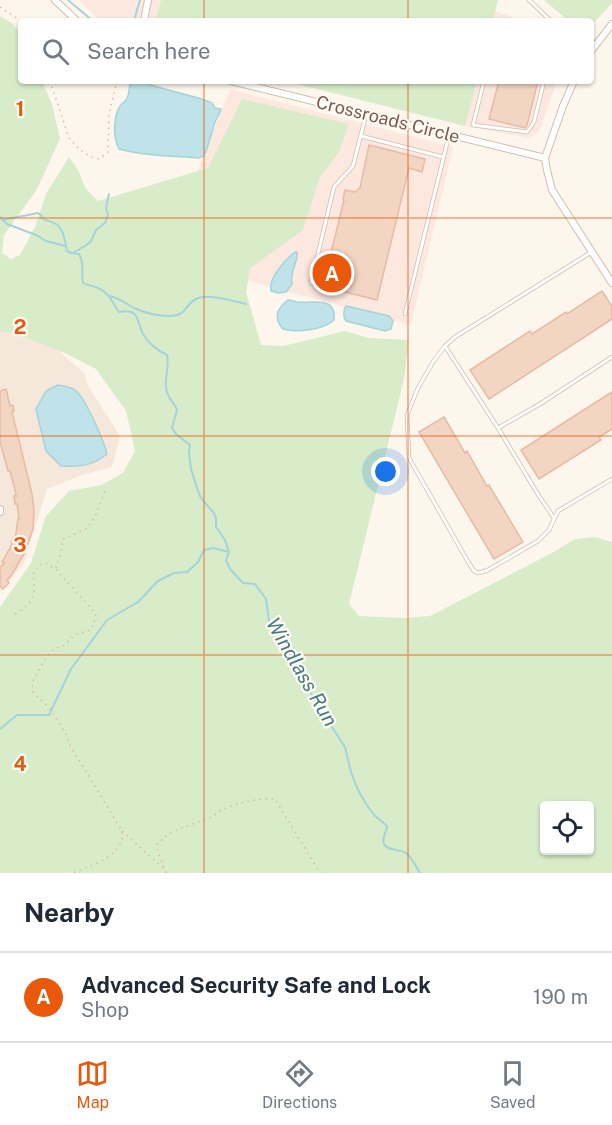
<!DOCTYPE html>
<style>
:root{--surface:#fff;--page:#f6f6f7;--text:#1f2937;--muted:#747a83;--line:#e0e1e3;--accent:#ea580c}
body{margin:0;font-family:"Public Sans",sans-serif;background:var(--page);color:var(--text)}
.controls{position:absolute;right:18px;bottom:18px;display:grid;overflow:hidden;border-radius:6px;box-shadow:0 2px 4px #0004}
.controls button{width:54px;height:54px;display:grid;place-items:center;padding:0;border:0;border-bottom:2px solid var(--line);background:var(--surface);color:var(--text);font:30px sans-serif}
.you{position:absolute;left:386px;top:472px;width:21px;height:21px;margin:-15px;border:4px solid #fff;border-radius:50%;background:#1a73e8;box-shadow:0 0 0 9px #1a73e833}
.badge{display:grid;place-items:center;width:39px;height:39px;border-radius:50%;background:var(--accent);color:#fff;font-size:20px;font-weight:700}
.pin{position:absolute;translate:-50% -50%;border:3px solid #fff;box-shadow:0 2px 6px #0006}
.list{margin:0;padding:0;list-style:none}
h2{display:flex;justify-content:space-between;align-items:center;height:78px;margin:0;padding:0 24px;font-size:26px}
h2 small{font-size:20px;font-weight:400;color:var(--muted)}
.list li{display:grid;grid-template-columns:39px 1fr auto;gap:18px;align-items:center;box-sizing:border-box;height:90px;padding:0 24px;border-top:2px solid var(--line)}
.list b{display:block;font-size:22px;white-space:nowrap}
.list p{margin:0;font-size:20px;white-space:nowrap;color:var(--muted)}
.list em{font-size:20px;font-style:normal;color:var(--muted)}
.icon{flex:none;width:33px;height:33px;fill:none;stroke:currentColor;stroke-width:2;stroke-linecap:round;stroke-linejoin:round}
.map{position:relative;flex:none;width:612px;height:873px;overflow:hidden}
.search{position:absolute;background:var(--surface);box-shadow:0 2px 4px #0004;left:18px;right:18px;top:18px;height:66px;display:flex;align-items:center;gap:15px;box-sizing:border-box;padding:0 21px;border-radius:6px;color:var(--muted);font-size:22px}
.sheet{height:168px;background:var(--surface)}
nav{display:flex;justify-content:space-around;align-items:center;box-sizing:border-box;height:84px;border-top:2px solid var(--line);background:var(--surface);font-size:16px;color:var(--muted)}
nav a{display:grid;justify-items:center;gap:3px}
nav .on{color:var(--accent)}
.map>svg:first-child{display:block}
.residential{fill:#f5e8da}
.commercial{fill:#fde8e0}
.green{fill:#d8ecc9;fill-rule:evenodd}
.water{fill:#bfe3e8;stroke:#a5d3da;stroke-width:1.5}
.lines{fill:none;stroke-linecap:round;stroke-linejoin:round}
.stream{stroke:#a5d3da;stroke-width:2}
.building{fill:#f3d5c3;stroke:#e6bba3;stroke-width:1.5}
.lane-casing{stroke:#d1beb0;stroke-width:4.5}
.street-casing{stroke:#d1beb0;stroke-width:8}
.path{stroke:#d9b8a5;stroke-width:1.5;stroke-dasharray:1.5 4.5;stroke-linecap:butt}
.lane{stroke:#fff;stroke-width:3}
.street{stroke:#fff;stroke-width:6}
.grid{fill:none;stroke:#e8590c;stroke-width:1.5;stroke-opacity:0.55}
.labels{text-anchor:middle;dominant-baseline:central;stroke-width:4.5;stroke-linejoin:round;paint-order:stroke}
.street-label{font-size:18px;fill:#7a5c4d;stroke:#fffaf3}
.water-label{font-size:20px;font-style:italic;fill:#437c86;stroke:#fffaf3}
.grid-label{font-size:20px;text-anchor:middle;font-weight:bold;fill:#e8590c;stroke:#fffaf3;stroke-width:4.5;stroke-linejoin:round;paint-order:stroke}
</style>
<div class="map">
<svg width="612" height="873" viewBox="0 0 612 873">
<rect width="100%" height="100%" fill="#fdf6ec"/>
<path class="residential" d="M0,327l39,7 45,39 4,13 32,50 -8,31 -30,8 -35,14 -23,74 -24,29z"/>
<path class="commercial" d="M79,0h82l-6,21h-55z
M495,11l27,10h-29z
M477,81h80l-18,51 -10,6 -64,-12z
M230,89l223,58 -42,178 -246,-67 8,-26z"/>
<path class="green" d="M161,0h337l-5,21h-338z
M544,0h68v3l-21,23v-5h-22z
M0,16l13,8 8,11v46h21l10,23 8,35 -24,52 -32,44 -2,18 9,6 9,-4 15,-28 11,-33 23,-37 8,11 9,21 12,12 110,-33 34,-69 107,25 -10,28 -19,25 -17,53 -53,38 -4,24 15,53 22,1 62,-15 24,7 40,2 -5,39 -55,225 10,12 45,2 26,-2 122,-63 23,-14 20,-2 17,5v331h-612v-266l31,-44 15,-47 23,-25 32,-6 22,-12 12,-22 -9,-40 -30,-42 -31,-16 -52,-20 -13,-2zM544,806h46v44h-46z
M285,81h192l-12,45z"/>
<path class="water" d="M136,81h10l4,4 52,14 10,4 3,5 6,1c-1,5 -4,8 -6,13 -4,12 -6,23 -11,34l-5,2c-27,-2 -54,-2 -80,-9 -6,-11 -6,-31 1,-43 1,-2 5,-4 6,-6 3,-4 3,-10 4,-15z
M295,252h2c1,14 -8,18 -5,32l-6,8 -8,1 -7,-2c-3,-13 14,-31 24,-39z
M288,300c3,0 6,1 9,2 14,2 40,-7 37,18 -11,10 -37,13 -51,9 -10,-11 -6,-21 5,-29z
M346,306l43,10 4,5 -2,8 -6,2 -39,-10c-3,-4 -3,-11 0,-15z
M58,385c5,1 13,2 17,5 11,9 29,51 32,64 -15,12 -27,13 -46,12l-15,-15 -10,-42 10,-18z"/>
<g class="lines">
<path class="stream" d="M68,0l25,21
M134,21l6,-21
M0,217l7,7 29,11 10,6 19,5
M2,220l36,-7 3,2 1,3c4,3 9,3 14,6 8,5 9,18 11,27l4,2 8,1c6,10 2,19 4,29 5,3 9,2 15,5 12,5 14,15 21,24 21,-4 17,8 24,22 5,9 15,17 24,21 3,12 -4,25 0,37 1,6 8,11 10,18l-5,18 4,6 14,11 -1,8 2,16 7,22 3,7 13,15 2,5v9l9,13 4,12 -3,8 4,9 13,14 12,1 11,15 3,22 21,32 25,48 30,46 6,25 6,16 9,16 8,11 13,11c0,6 -6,12 -3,18 3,7 16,5 22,9 6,5 10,13 14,20
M73,253l15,-9 3,-3 5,-11 9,-7 3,-8 -2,-7 3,-14
M109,296c11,2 16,7 25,12 11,5 24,8 36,8 17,0 14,-11 26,-17 12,-6 37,2 50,5
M0,729l17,-14h32l22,-46 36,-49 31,-18 20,-21 16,-8 13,-1 11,-10 6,-12 9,-2 16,4"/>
</g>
<path class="building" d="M499,81h39l-11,44 -2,3 -36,-9z
M369,145l56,14 -3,13 -13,-4 -32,132 -56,-14 4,-13h1l18,-73 -1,-1 2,-9 10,2 5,-4z
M602,291l10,15v13l-123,80 -19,-29 60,-39 2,3 34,-22 1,2z
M6,389l4,17 3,-1 1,6 -2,1 20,82 2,17 -1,18 -9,25 -13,22 -4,4 2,3 -6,6 -3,-3v-19l5,-4 -3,-1 9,-16 2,-8 2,1 3,-20h1l-2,-15h-2l-1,-8h2l-2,-10 -4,-15h-2l-8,-30v-50z
M612,392v37l-13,8 2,3 -62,39 -18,-29z
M444,417l21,36 2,-2 20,35 2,-1 34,57 -29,17 -75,-127z"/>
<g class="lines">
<defs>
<path id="lane" d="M529,0l22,21
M484,81l-11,44 54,7 7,-10 10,-41
M361,136l82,21
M590,253l-135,84 -10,9 -12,16 -15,26 -11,27 2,43 58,102 7,11 4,2 10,-3 50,-29 11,-11 9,-19 54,-32
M311,283l23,-96 19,-21 13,-51
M405,314l44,-179
M445,346l53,82 41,68 15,22
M498,428l42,-24 72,-47"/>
<path id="street" d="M55,0l22,21
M144,21l4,-21
M591,51l21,-27
M231,81l314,77
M574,81l-11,25 -18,52 2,12 5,20 60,93
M0,509v3"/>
</defs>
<use href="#lane" class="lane-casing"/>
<use href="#street" class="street-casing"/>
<path class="path" d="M0,7l21,14
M50,81l19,57 11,12 11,7 8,2 9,-7 1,-38 8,-33
M56,568l4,-11 3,-18 23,-10 9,-12 11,-29
M15,614c18,-11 21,-19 18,-40l6,-9 6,-2 11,6 7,9 11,11 22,25 -3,12 -5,5 -14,4 -9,10 -11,4 -8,8 -14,26 1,9 18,18 16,26 3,10 22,35 30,50c4,24 -30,34 -49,42
M122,831l43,39
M166,873l-10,-27c13,-17 34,-20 53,-28 4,-1 7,-5 11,-7 16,-8 37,-13 55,-12l45,74"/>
<use href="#lane" class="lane"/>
<use href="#street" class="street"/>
</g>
<path class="grid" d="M204,0v21M408,0v21M204,81v792M408,81v792M0,218h612M0,436h612M0,655h612"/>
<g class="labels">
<g class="street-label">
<text transform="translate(388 119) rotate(14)">Crossroads Circle</text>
</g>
<g class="water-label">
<text transform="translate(302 672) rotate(60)">Windlass Run</text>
</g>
</g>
<g class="grid-label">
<text x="20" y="116">1</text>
<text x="20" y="334">2</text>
<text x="20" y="552">3</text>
<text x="20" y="771">4</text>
</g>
</svg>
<div class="controls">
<button><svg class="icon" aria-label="locate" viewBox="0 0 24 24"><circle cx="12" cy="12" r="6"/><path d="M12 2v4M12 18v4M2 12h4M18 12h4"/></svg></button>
</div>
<div class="you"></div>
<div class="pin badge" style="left:332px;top:273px">A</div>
<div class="search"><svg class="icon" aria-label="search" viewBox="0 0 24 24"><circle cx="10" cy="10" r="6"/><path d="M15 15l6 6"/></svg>Search here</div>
</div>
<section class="sheet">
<h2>Nearby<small></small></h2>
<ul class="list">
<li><span class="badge">A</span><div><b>Advanced Security Safe and Lock</b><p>Shop</p></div><em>190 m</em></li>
</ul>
</section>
<nav>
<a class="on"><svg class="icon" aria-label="map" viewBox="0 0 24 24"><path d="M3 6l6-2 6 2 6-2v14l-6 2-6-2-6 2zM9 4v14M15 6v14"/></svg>Map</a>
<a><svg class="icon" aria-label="directions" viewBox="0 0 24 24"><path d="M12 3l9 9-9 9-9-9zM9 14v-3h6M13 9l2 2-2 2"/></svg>Directions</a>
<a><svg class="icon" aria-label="saved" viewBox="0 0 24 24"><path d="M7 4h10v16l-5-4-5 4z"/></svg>Saved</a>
</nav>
